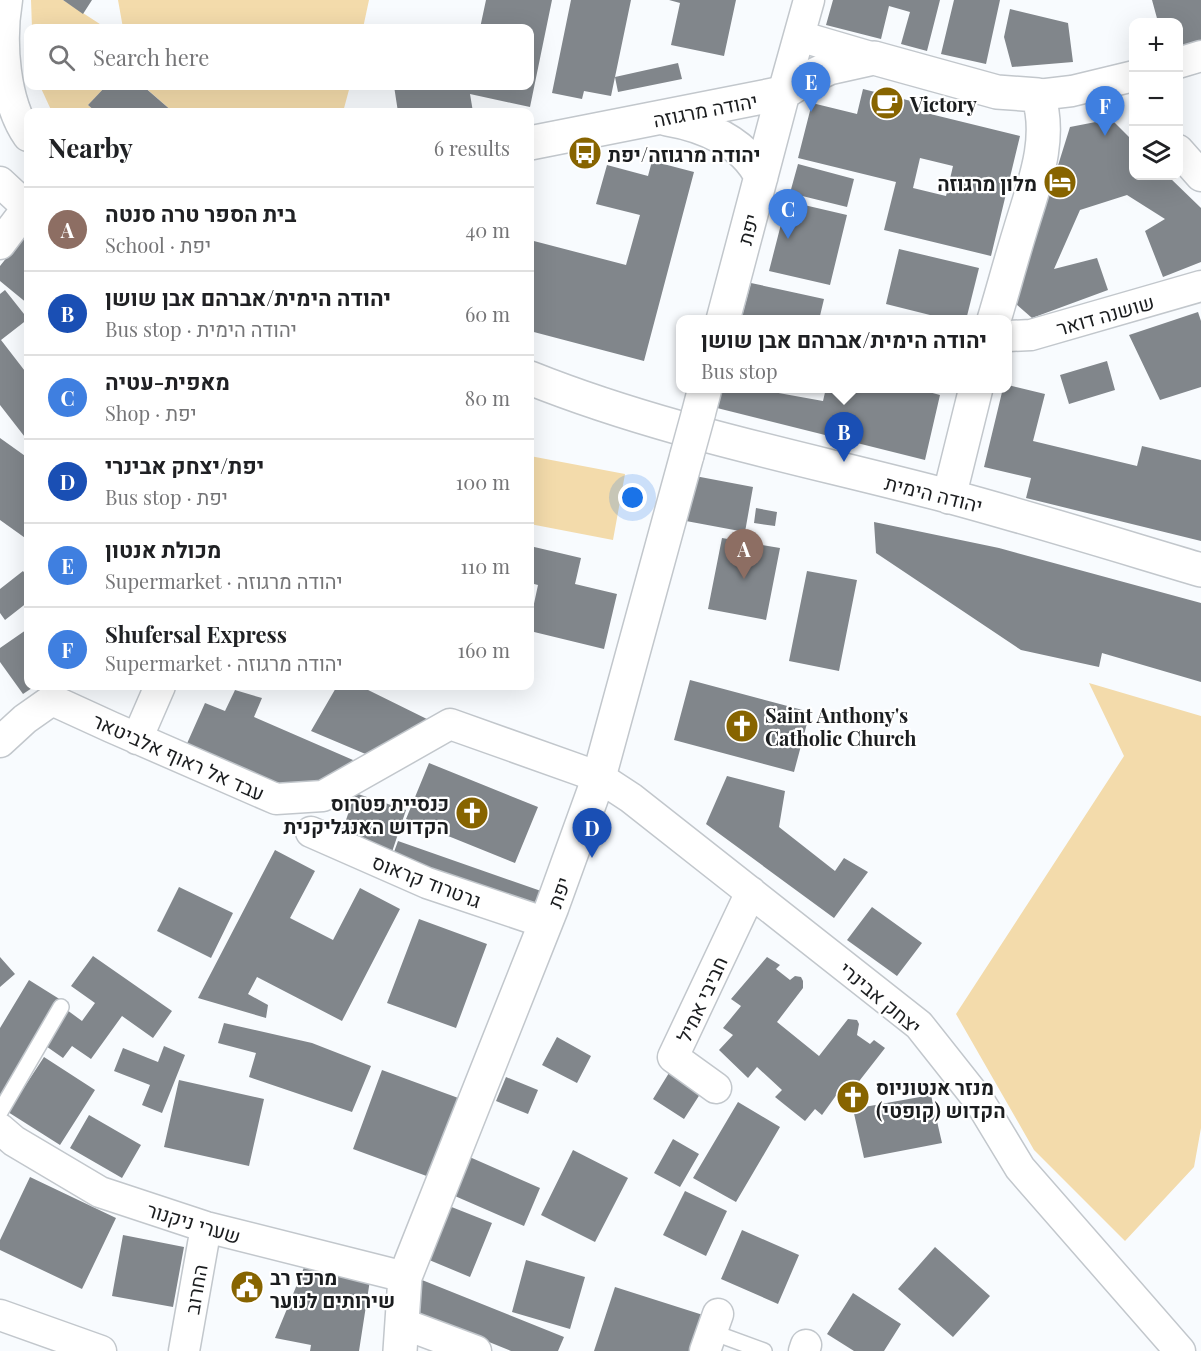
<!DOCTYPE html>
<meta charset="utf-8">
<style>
:root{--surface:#fff;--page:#f2f2f2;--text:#202124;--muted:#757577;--line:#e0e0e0;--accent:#db2777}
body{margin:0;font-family:"Playfair Display",Heebo,serif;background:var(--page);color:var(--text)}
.controls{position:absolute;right:18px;top:18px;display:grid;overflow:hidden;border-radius:12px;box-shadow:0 6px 24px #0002}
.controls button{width:54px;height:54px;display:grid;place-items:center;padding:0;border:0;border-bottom:2px solid var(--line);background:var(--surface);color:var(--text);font:30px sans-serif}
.you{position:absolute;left:633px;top:498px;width:21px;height:21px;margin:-15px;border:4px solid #fff;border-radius:50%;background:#1a73e8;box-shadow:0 0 0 9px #1a73e833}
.badge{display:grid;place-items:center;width:39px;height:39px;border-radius:50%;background:var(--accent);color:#fff;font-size:20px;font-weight:700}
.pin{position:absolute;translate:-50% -50px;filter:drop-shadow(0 2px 3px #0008)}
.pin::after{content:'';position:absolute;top:32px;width:21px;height:18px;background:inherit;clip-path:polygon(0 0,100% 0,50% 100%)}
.popup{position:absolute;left:676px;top:315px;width:336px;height:78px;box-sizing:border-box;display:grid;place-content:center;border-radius:12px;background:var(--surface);filter:drop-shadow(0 2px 4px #0005);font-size:20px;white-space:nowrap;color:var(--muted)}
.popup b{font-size:22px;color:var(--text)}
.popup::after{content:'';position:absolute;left:50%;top:100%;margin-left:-12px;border:12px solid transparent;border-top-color:var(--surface)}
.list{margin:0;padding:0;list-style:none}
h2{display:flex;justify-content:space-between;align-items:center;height:78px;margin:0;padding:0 24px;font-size:26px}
h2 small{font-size:20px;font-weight:400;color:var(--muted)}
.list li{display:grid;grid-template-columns:39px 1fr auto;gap:18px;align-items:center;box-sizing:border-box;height:84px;padding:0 24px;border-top:2px solid var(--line)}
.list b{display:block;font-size:22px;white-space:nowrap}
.list p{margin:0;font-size:20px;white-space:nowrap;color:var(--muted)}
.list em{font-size:20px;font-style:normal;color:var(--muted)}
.icon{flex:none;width:33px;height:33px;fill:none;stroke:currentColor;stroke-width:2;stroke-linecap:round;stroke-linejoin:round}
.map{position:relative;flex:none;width:1201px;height:1351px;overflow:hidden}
.search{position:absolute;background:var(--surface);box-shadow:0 6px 24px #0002;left:24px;top:24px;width:510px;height:66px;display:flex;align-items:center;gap:15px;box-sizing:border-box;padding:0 21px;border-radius:12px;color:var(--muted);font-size:22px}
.panel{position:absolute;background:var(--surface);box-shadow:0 6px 24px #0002;left:24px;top:108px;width:510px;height:582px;border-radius:12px}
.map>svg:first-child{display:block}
.green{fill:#f3dbab}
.building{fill:#81868b;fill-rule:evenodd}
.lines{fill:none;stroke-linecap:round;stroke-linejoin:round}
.service-casing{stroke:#c2c7cc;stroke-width:18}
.minor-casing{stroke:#c2c7cc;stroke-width:33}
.tertiary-casing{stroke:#c2c7cc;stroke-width:36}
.service{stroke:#fff;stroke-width:15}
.minor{stroke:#fff;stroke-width:30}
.tertiary{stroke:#fff;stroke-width:33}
.tertiary-bridge-casing{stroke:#c2c7cc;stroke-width:36;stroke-linecap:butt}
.tertiary-bridge{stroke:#fff;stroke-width:33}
.labels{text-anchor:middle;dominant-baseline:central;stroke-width:4.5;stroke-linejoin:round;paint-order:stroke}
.poi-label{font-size:20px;font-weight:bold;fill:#1b1d1f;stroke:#fff;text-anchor:start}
.street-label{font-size:20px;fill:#1b1d1f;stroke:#fff}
</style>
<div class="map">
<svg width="1201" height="1351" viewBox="0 0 1201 1351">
<rect width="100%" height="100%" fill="#f8fbfe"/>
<path class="green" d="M31,0h32l43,28h-74z
M118,0h251l-6,28h-240z
M40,86h66l-18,19 8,7h-44z
M148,86h202l-7,26h-170l-25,-22z
M530,456l95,18 -12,66 -83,-16z
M1089,683l112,33v412l-7,39 -69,74 -91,-91 -78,-136 168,-258z"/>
<path class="building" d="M63,0h29l-9,14z
M486,0h66l-22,107 -60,-13 3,18h-75l-4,-26h136v-58h-50z
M571,0h60l-16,77 63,-14 4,16 -64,13 -3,-15 -4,19 -27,-5 -2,8 -30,-6z
M669,0h67l-12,56 -53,-11 9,-42z
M833,0h107l-13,51 -26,-7 9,-32 -21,-6 -8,33 -55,-14z
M954,0h46l-14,64 -45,-10z
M1152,0h49v44l-23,6v-28h-20z
M1010,9l58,14 5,39 -61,5 -8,-30z
M106,86h37l30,26h-77l-8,-7z
M863,89l52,13 -1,8 106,26 -29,120 -107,-26 12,-48 -98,-24 14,-55 45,11zM920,158l33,8 -7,30 -33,-8z
M1111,119l23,23v34h34l33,32v54l-38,15 -18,-46 20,-12 -38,-24 -47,15 -26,59 43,-11 11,32 -76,28 -17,-15 55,-176z
M652,161l42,11 -50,189 -114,-30v-91l96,25 14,-50 -44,-11 11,-39 41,11z
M798,164l56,15 -7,28 -57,-14z
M787,201l60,14 -17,70 -61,-14z
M28,231v73l-28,-23v-15z
M899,249l80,19 -13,52h-16l-64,-16z
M751,283l73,16 -5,21h-78z
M5,290l23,29 -27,21 27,35v66l-28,-36v-111z
M1198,312l3,9v66l-41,13 -31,-65z
M1107,361l8,29 -46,14 -9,-29z
M1008,385l37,9 -12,47 104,25 5,-20 59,14v81l-175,-43 5,-20 -47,-11 19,-79h5z
M722,388h52l-1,4 50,9 3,-13h88l26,7 -15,65 -208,-52z
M0,438l28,20v82l-28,-20z
M695,476l58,11 -8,45 -59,-11z
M756,508l21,4 -2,14 -21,-3z
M874,522l125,26 202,55v79l-99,-29 -3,14 -78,-17 -145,-97z
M722,538l58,10 -14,72 -58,-11z
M530,546l51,12 -6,26 42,10 -13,55 -74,-18v-9l8,-37 -8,-2z
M23,571l5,7v24l-23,18 -5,-7v-24z
M807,571l50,9 -18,91 -50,-10z
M26,630l2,4v52h7l-12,8 -23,-32v-14z
M690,680l120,32 -16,60 -120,-32z
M337,686h23l77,38 -62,34 -64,-27z
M235,690l27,8 -8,19 99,43 -4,13 -32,15 -40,1 -92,-41 20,-45 20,8z
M429,763l109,44 -23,56 -109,-44z
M727,776l58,15 -6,36 56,44 9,-13 24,14 -34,46 -128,-94z
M355,793l51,17 -14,42 -51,-17z
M398,841l143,50 -4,25 -147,-53z
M275,850l40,21 -25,47 43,22 27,-52 40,21 -58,112 -85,-44 -9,17 20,11 -2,13 -68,-20z
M179,887l54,26 -22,45 -54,-27z
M872,907l50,36 -25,33 -50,-36z
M419,919l68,25 -31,84 -69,-25z
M93,956l79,55 -19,27 -31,-22 -31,43 -19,-13 -9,12 -20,-14 24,-34 15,11 13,-18 -24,-17z
M0,957l15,17 -15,13z
M767,957l13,8 -4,4 14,11 5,-4 6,1 2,4v7l-26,34 42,34 29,-37 9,1 2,4 -2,11 13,9 4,-4 11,8 -32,41 -8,-6 -23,32 -7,-6 -10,12 -30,-24 7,-7 -25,-23 -9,11 -29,-28 14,-15 -10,-7 18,-22 -10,-7z
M29,980l32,20 -61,99v-71z
M224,1023l88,20 59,23 -19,46 -103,-35 7,-24 -38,-10z
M557,1037l34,19 -14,27 -35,-18z
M164,1046l21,9 -23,58 -20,-8 8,-20 -36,-14 9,-23 35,14z
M44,1057l51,33 -35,55 -52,-33z
M672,1068l32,20 -20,31 -31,-20z
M382,1070l79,29 -29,79 -79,-29z
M506,1077l32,13 -10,24 -32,-13z
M179,1080l85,19 -15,67 -85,-19z
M931,1095l11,48 -78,15 -11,-49z
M738,1102l42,25 -44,75 -43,-24z
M89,1115l52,30 -19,33 -52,-30z
M673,1139l26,15 -19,33 -26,-14z
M573,1150l55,28 -33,64 -54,-27z
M465,1155l75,33 -16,38 -76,-33z
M30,1177l86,41 -34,71 -82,-39v-10z
M685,1191l42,20 -21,45 -43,-21z
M444,1204l48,19 -22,54 -48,-20z
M742,1230l57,25 -21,49 -57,-25z
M123,1235l61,12 -11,60 -61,-11z
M935,1247l55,49 -37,41 -55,-48z
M526,1260l59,17 -15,52 -58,-17z
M305,1265l65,15 -11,71h-49l1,-6 -36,-7z
M422,1280l142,57 -6,14h-47l-101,-41z
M615,1287l88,28 -12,36h-97z
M853,1293l48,31 -17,27h-30l-27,-17z"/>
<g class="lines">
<defs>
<path id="service" d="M0,1112l61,-105
M712,1332l52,19"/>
<path id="minor" d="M7,0c-7,42 -3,101 21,136
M799,36l75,22
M1178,63l23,-7
M783,93l26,-93
M1038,95l34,-4 62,-15
M1178,150l23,26
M0,182l28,26
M0,244l28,-37
M1008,336l23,-1 170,-49
M137,739l23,-53
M0,742l25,-23 27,-19 59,27 165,72 47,-3 127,-72 149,53 32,21 288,227 61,77 40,66 160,183
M311,832l116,51 119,40
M716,1088l-43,-31 78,-165
M0,1129l14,12 86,51 106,35 199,50
M0,1315l101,36
M401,1323l75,28
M184,1351l22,-124
M705,1351l13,-37
M804,1351l2,-6"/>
<path id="tertiary" d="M667,119c36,6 78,23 94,58
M530,143l253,-50 19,-12 27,-13 45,-10 123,34 41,3c15,45 -5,92 -18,136 -9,29 -17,59 -26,89
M723,320l60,-227
M530,378c135,54 278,81 418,118 85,23 169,49 253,74
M698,415l7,-27
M949,497l27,-109
M400,1351l5,-74 147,-370 47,-130 88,-322"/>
</defs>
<use href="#service" class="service-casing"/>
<use href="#minor" class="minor-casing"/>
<use href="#tertiary" class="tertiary-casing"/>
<use href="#service" class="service"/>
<use href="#minor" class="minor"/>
<use href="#tertiary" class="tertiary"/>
<defs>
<path id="tertiary-bridge" d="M687,455l11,-40"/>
</defs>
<use href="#tertiary-bridge" class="tertiary-bridge-casing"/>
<use href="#tertiary-bridge" class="tertiary-bridge"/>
</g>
<defs>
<symbol id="cafe-disc" viewBox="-11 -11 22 22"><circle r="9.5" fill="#876400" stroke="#fff"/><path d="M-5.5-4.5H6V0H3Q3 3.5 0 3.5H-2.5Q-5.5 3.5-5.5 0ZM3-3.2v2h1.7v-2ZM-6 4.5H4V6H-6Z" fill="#fff"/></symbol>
<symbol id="bus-disc" viewBox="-11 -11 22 22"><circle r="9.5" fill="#876400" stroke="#fff"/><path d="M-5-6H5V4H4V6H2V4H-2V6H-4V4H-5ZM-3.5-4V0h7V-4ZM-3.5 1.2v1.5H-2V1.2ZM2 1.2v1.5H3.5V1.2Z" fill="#fff"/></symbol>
<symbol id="hotel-disc" viewBox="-11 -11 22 22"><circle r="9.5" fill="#876400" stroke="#fff"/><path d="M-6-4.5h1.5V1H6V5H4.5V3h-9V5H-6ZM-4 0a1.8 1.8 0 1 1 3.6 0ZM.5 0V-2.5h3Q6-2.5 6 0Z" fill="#fff"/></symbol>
<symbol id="church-disc" viewBox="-11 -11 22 22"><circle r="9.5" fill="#876400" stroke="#fff"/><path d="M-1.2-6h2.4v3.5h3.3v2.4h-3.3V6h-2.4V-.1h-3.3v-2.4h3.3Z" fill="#fff"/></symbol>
<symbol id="civic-disc" viewBox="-11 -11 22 22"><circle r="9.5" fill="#876400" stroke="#fff"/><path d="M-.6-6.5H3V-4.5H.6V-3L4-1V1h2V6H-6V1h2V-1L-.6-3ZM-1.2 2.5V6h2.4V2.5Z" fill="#fff"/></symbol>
</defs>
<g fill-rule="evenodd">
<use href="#cafe-disc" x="868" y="84" width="38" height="38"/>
<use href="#bus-disc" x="566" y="134" width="38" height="38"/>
<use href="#hotel-disc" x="1041" y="163" width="38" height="38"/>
<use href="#church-disc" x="723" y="707" width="38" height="38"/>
<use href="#church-disc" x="453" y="794" width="38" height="38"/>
<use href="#church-disc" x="834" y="1078" width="38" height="38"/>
<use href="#civic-disc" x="228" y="1268" width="38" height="38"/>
</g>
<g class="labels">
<g class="poi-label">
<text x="910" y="103">Victory</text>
<text x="608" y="153">יהודה מרגוזה/יפת</text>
<text x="1037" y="182" text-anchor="end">מלון מרגוזה</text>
<text x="765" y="714">Saint Anthony's<tspan x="765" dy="23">Catholic Church</tspan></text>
<text x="449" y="802" text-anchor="end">כנסיית פטרוס<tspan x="449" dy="23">הקדוש האנגליקנית</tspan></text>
<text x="876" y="1086">מנזר אנטוניוס<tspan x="876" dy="23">הקדוש (קופטי)</tspan></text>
<text x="270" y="1276">מרכז רב<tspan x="270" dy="23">שירותים לנוער</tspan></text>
</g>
<g class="street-label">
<text transform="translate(705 109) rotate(-11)">יהודה מרגוזה</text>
<text transform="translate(747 229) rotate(-75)">יפת</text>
<text transform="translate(1105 314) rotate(-16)">שושנה דואר</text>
<text transform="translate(934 493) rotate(14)">יהודה הימית</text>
<text transform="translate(179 756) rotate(24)">עבד אל ראוף אלביטאר</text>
<text transform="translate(427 880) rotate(21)">גרטרוד קראוס</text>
<text transform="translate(558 892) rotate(-70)">יפת</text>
<text transform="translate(881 997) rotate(40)">יצחק אבינרי</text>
<text transform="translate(701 999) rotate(-65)">חביבי אמיל</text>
<text transform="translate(194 1222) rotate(17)">שערי ניקנור</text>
<text transform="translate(195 1289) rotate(-80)">החרוב</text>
</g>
</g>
</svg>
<div class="controls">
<button>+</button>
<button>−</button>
<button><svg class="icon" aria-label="layers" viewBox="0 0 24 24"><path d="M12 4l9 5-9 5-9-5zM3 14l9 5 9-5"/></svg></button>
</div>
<div class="you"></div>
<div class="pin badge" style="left:744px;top:579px;background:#8d6e63">A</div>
<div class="pin badge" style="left:844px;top:462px;background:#1a4fb4">B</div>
<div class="popup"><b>יהודה הימית/אברהם אבן שושן</b>Bus stop</div>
<div class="pin badge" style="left:788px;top:239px;background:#3f7fe0">C</div>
<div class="pin badge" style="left:592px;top:858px;background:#1a4fb4">D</div>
<div class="pin badge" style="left:811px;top:112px;background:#3f7fe0">E</div>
<div class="pin badge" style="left:1105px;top:136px;background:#3f7fe0">F</div>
<div class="search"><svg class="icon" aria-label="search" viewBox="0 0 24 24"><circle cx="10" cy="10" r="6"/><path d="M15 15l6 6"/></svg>Search here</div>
<section class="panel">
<h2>Nearby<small>6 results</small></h2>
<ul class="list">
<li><span class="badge" style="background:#8d6e63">A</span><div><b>בית הספר טרה סנטה</b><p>School · יפת</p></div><em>40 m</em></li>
<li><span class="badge" style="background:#1a4fb4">B</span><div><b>יהודה הימית/אברהם אבן שושן</b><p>Bus stop · יהודה הימית</p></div><em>60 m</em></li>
<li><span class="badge" style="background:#3f7fe0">C</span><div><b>מאפית-עטיה</b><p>Shop · יפת</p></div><em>80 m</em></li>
<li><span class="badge" style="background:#1a4fb4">D</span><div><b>יפת/יצחק אבינרי</b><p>Bus stop · יפת</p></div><em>100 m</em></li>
<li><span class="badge" style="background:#3f7fe0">E</span><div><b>מכולת אנטון</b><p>Supermarket · יהודה מרגוזה</p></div><em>110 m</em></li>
<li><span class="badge" style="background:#3f7fe0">F</span><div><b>Shufersal Express</b><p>Supermarket · יהודה מרגוזה</p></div><em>160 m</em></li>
</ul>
</section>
</div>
